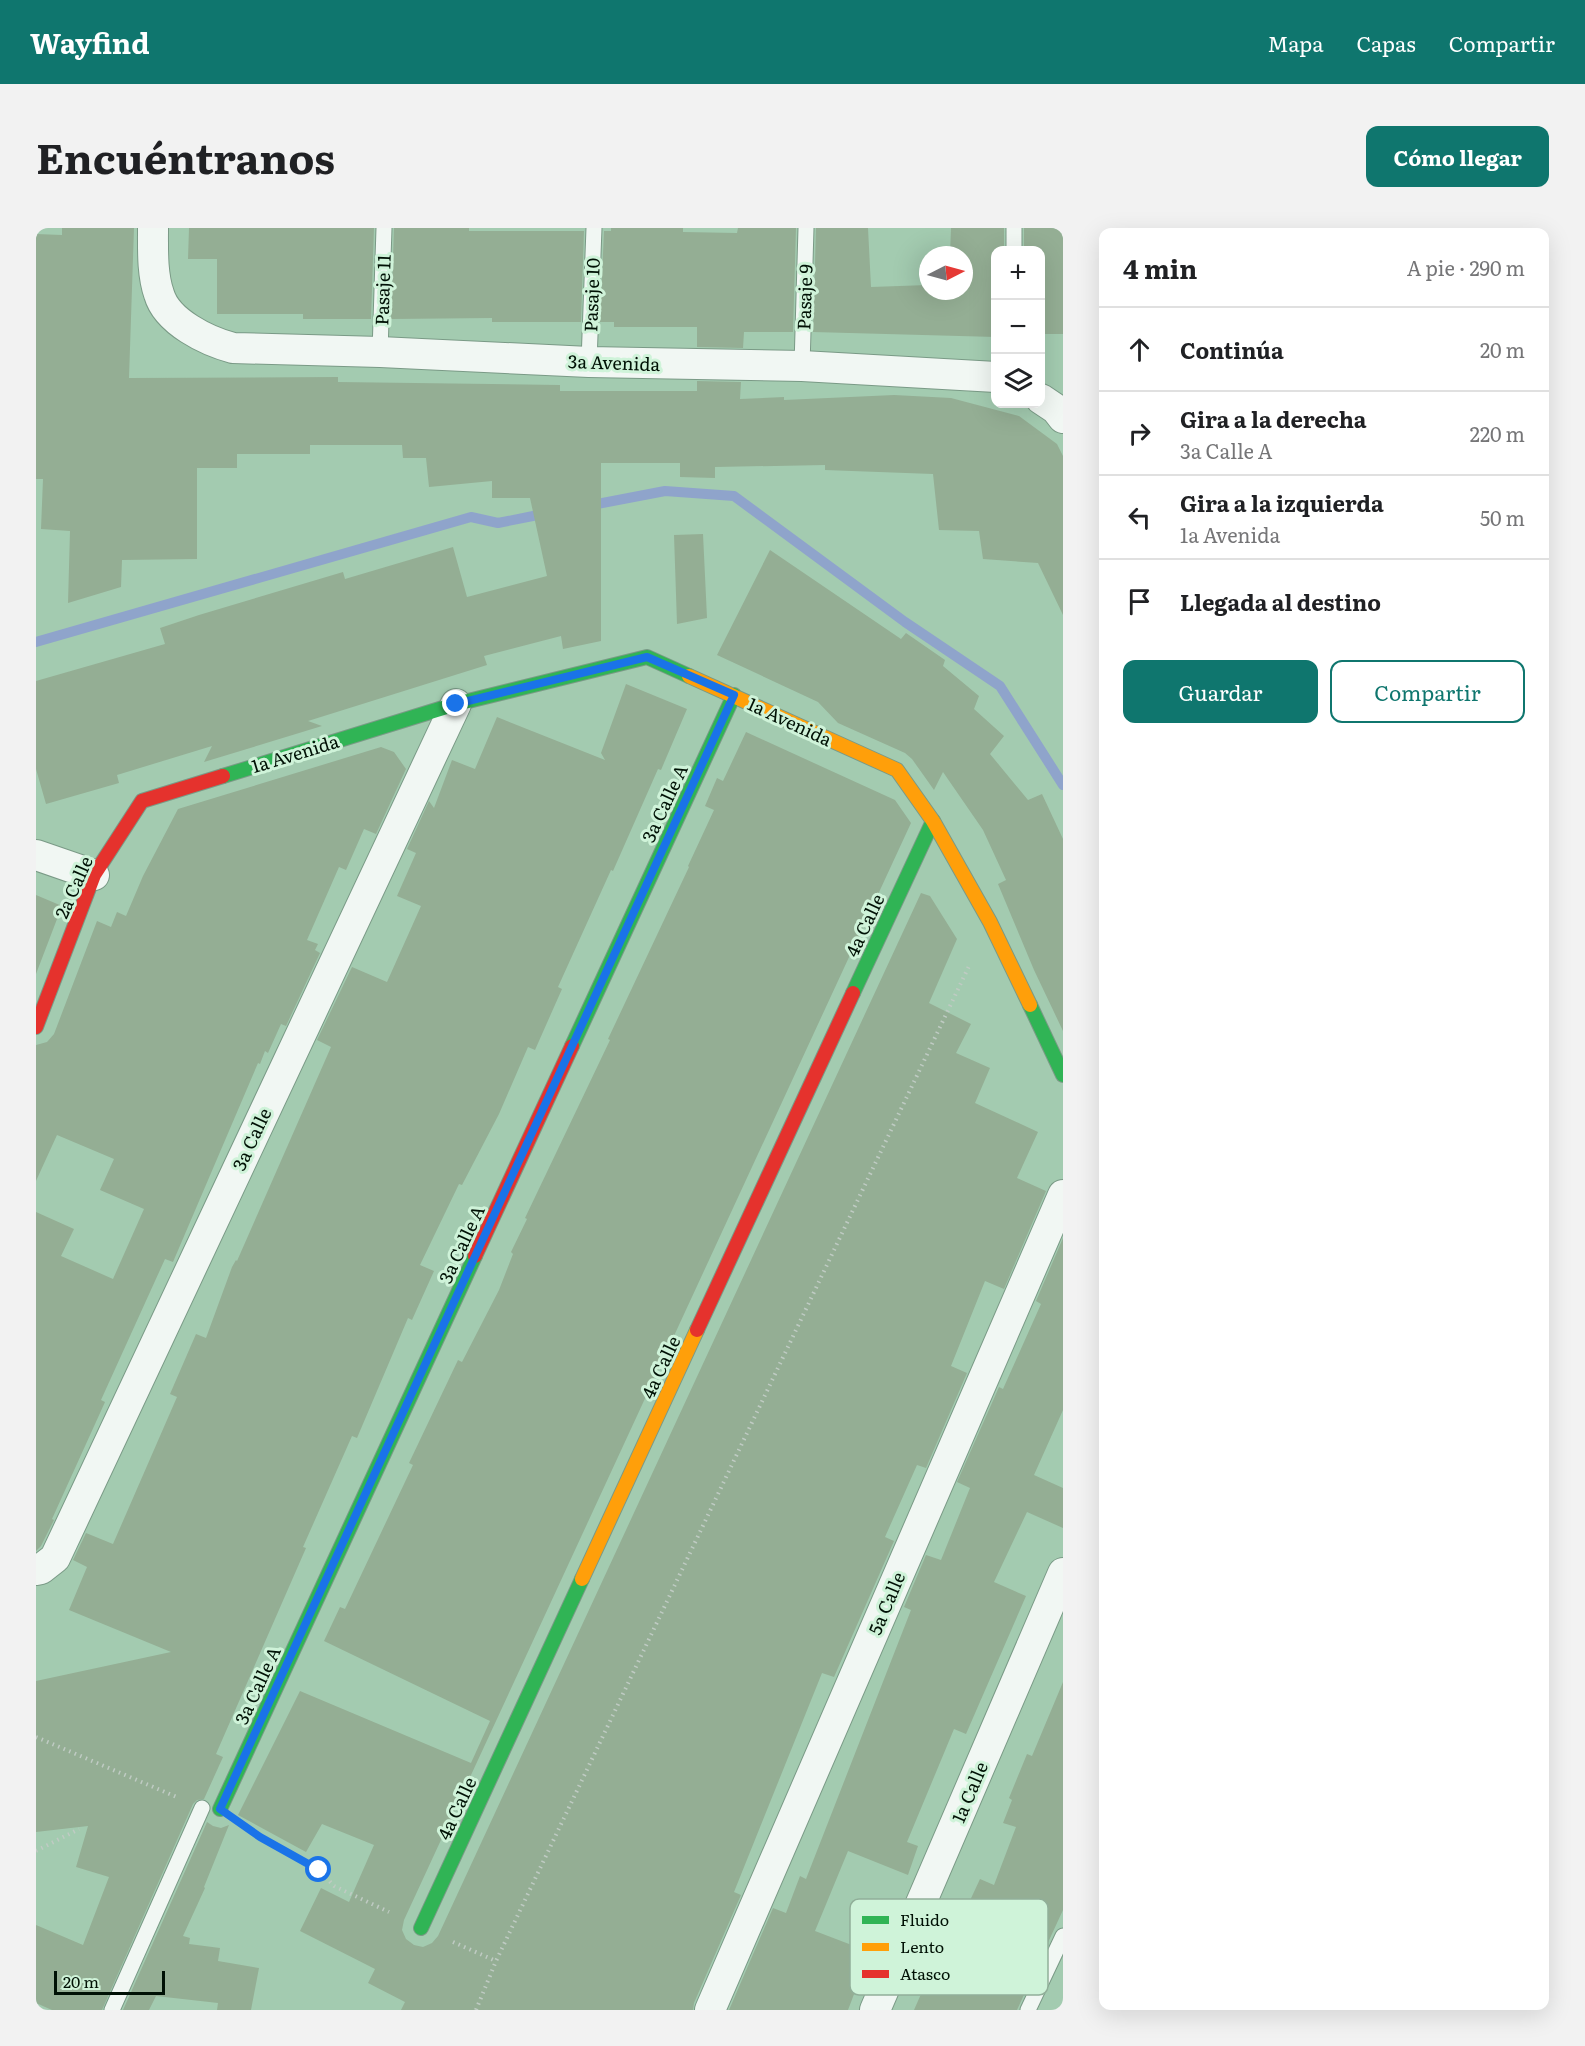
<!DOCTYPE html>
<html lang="es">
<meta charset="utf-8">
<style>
:root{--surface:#fff;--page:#f2f2f2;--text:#202124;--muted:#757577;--line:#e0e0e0;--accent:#0f766e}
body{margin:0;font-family:Literata,serif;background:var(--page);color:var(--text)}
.controls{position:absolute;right:18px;top:18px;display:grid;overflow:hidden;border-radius:12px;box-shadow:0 6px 24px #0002}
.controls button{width:54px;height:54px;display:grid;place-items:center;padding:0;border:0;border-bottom:2px solid var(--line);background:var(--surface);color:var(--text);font:30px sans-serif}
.compass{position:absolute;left:883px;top:18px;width:54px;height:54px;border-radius:50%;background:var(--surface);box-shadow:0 6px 24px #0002;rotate:84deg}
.scale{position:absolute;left:18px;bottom:15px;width:111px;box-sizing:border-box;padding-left:6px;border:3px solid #001105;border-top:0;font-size:16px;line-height:21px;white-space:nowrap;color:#001105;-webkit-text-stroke:4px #cff3d9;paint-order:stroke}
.stop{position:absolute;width:18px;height:18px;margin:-14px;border:4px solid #1a73e8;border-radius:50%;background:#fff}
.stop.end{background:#1a73e8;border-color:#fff;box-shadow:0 2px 6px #0008}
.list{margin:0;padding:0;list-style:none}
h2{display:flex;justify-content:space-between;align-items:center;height:78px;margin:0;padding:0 24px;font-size:26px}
h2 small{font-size:20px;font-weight:400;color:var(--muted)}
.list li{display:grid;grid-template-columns:39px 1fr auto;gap:18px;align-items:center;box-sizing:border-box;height:84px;padding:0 24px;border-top:2px solid var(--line)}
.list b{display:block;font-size:22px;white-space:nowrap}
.list p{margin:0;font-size:20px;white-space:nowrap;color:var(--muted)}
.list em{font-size:20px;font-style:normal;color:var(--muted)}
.actions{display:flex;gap:12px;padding:18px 24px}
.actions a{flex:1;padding:14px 0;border:2px solid var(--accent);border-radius:12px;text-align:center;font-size:21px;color:var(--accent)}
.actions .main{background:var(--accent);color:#fff}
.icon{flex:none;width:33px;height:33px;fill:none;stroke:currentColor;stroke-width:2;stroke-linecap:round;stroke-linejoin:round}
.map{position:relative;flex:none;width:1027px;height:1782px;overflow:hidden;border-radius:12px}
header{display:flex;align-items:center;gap:36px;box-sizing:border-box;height:84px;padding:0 30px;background:var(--accent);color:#fff}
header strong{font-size:28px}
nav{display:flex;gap:33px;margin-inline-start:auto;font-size:21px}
.intro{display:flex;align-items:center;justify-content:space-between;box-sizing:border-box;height:144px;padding:0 36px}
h1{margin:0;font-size:42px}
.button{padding:15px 27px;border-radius:12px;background:var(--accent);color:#fff;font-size:21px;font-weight:700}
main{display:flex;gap:36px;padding:0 36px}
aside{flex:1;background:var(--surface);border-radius:12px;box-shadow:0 6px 24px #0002}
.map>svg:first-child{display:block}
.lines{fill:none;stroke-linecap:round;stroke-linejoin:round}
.stream{stroke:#8fa4cb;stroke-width:10}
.building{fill:#94ae94}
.lane-casing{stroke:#7a9a86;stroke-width:17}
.street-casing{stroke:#7a9a86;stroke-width:32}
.fast-casing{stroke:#7a9a86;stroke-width:16}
.slow-casing{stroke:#7a9a86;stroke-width:16}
.jam-casing{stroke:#7a9a86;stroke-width:16}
.path{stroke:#bfcbc3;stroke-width:4;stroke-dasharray:1.5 4.5;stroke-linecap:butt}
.lane{stroke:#f1f7f3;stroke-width:15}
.street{stroke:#f1f7f3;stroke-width:30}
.fast{stroke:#30b455;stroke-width:14}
.slow{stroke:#ff9f0a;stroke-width:14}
.jam{stroke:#e5322d;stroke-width:14}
.route{stroke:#1a73e8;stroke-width:8}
.labels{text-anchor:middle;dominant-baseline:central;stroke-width:6;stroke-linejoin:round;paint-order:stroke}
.street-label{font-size:18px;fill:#001105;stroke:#cff3d9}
.key{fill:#cff3d9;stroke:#91af99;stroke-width:1.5}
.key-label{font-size:16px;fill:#001105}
</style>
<header>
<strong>Wayfind</strong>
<nav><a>Mapa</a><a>Capas</a><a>Compartir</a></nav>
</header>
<div class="intro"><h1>Encuéntranos</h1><a class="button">Cómo llegar</a></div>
<main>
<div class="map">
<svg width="1027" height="1782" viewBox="0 0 1027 1782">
<rect width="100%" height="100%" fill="#a3cbb0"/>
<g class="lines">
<path class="stream" d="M551,278l78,-15 69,5 171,126 95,64 63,99
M0,414l435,-125 27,6 50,-10"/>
</g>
<path class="building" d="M26,0h72l-5,150 209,-1v5l222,3v6h137v-10l44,1 -1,17 44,-2v3l110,-5 57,3 68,18 38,28 6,12v159l-25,-52 -55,-4 -4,-28 -40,-1 -6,-56 -108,-4v-5l-110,2v11l-35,-1v-14h-79v178l-38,8 -2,-13 -77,20 3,9 -179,56 14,5 -118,36 8,-16 -95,29 2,8 -73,21 -10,-35v-88l129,-37 -5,-16 39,-13 144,-43 2,7 108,-32 14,50 80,-21 -17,-78h-38v-17l-63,6 -3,-29h-23l-1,-13h-92v9h-73v14h-40v91l-75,1 -1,27 -53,16 2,-72 -29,-2 2,-50h-7v-245l26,1z
M153,0h185l-3,91h-68v-5h-86v-55h-29z
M358,0h75v3h115l-3,91h-89v-4l-101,1z
M575,0h72v4l54,1 1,-5h58l-3,104h-49l-1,16 -46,-1v-20h-83v-5h-14l4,-91h7z
M780,0h52l3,59 57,-2v6h36v-36h-14l1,-27h53v22h-8v87l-183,-5z
M988,0h39v106h-22v-84h-17z
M667,306l4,84 -30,6 -3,-89z
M734,322l131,89 5,-6 39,27 -2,6 36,30 -5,13 30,27 -14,18 38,46 14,-6 21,45v192l-29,-61 -36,-86 8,-4 -23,-50 -40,-58 -9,18 -22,-31 -7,-6 -67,-30 -20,-21 -101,-47z
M590,456l61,25 -26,61 -3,-1 -45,102 -2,-1 -53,117 4,2 -27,61 -7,-3 -29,67 -37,71 -3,-1 -39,81 14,6 -22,49 -4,-2 -51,120 -5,-2 -49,111 3,1 -90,206 7,3 -19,42 -7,1 -4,4 -91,206h-50l-16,-7v-78l47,20 26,-68 -33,-10 12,-41 -52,6v-151l135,-29 -102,-42 18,-43 -14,-7 13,-27 27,11 64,-147 -7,-3 26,-60 10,4 26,-71 4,-7 1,1 94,-214 -14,-7 35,-73 35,15 34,-76 -24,-10 19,-43 -9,-4 22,-48 5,7 18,-48 23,9 22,-52 108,43 -4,-7z
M710,504l149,68 16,23 -507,1097 -2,10 4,9 8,6 9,2 9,-4 6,-7 483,-1043 9,3 27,43 -28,64 42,21 -15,29 34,15 -15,35 63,29 -21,46 29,13 -42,98 -19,-8 -34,85 16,7 -41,95 -9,-3 -32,72 9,4 -60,136 -12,-4 -88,219 7,3 -47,108 -1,7h-292l4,-8 -37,-19 7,-14 -75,-38 21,-43 28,14 25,-57 -52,-21 -16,28 -68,-37 62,-124 171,72 19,-42 -166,-80 16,-34 5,2 68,-144 -4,-2 49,-103 4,2 37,-72 14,-36 -2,-2 16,-33 -2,-1 85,-178 -2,-1 81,-172 -1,-1 26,-56 -9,-4 12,-28 6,3z
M345,519l13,5 12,17 -30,65 -12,-5 -18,41 -7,-3 -32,73 11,4 -3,6 5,3 -34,73 -5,-2 -13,29 -3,-2 -5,13 -2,-1 -85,199 -8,-3 -64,141 4,2 -53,117 2,1 -13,26 -5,5v-339l38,17 -13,27 52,23 31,-70 -44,-19 14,-31 -57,-24 -21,46v-136l11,-3 7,-8 43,-113 14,6 6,-15 9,4 17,-40 35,-67z
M0,667l26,11 -26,68z
M1027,1010v172l-29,65 29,13v40l-36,-16 -33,70 32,14 -60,138 -12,-5 -47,113 11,4 -10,29 -60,-24 -33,80 55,21 -22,58h-119l44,-102 13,5 14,-37 6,3 105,-269 -7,-3 22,-52 15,5 29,-72 -13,-6 42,-95 4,2 38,-85 -5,-3z
M1027,1454v228l-18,39 -28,61h-103l40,-91 6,3 20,-43 14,6 22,-58 -13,-4 9,-23 -3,-2 18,-44 5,2z
M171,1594l6,4 8,2 8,-3 -25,62 1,1 -22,48 7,2 -1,6 31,4 -2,13 41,7 -8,42h-34l1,-7 -62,-7 -7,14h-26z"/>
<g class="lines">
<defs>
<path id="lane" d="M978,22v-22
M344,124l4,-124
M553,134l5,-134
M766,138l4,-138
M76,1782l90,-202
M992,1782l35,-74"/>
<path id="street" d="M117,0c0,21 -1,46 6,66 8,28 48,47 74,54l147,4 209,10 213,4 194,11
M1005,171l15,10 7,9
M0,627l58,20
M0,1342l5,-1 14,-11 401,-854
M674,1782l353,-815
M839,1782l188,-437"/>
<path id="fast" d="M187,548l233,-72 191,-47 42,19
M817,765l80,-172
M994,777l33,70
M536,818l162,-351
M184,1581l255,-553
M385,1700l161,-349"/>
<path id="slow" d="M653,448l208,94 36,51 57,101 40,83
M546,1351l115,-249"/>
<path id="jam" d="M0,799l58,-152 48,-74 81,-25
M439,1028l97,-210
M661,1102l156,-337"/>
</defs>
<use href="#lane" class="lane-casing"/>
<use href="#street" class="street-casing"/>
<use href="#fast" class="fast-casing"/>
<use href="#slow" class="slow-casing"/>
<use href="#jam" class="jam-casing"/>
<path class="path" d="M0,1509l143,61
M214,1601l69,41 15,16 55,26
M0,1623l43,-22
M417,1714l43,19
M440,1782l20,-49 474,-997"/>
<use href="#lane" class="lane"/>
<use href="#street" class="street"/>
<use href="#fast" class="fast"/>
<use href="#slow" class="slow"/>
<use href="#jam" class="jam"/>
</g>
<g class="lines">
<path class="route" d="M283,1642l-59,-33 -40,-28 514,-1114 -87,-38 -191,47"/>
</g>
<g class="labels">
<g class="street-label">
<text transform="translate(346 62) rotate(-88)">Pasaje 11</text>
<text transform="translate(555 67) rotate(-88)">Pasaje 10</text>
<text transform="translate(768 69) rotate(-88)">Pasaje 9</text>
<text transform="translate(578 134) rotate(2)">3a Avenida</text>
<text transform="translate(754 493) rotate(25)">1a Avenida</text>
<text transform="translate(259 525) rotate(-17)">1a Avenida</text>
<text transform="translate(628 575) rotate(-65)">3a Calle A</text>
<text transform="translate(37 659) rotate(-66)">2a Calle</text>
<text transform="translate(828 697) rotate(-65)">4a Calle</text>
<text transform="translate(215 911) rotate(-65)">3a Calle</text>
<text transform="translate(425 1016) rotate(-65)">3a Calle A</text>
<text transform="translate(624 1139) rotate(-65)">4a Calle</text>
<text transform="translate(850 1375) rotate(-67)">5a Calle</text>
<text transform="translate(221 1457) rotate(-65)">3a Calle A</text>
<text transform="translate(933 1564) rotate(-67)">1a Calle</text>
<text transform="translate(420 1580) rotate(-65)">4a Calle</text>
</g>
</g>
<rect x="814" y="1671" width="198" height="96" rx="9" class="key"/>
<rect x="826" y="1688" width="27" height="8" fill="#30b455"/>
<rect x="826" y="1715" width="27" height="8" fill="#ff9f0a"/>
<rect x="826" y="1742" width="27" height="8" fill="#e5322d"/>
<g class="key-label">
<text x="864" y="1698">Fluido</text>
<text x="864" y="1725">Lento</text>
<text x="864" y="1752">Atasco</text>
</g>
</svg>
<div class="controls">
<button>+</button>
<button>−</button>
<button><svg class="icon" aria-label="layers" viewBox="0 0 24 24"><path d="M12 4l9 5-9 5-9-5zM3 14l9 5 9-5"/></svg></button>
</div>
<svg class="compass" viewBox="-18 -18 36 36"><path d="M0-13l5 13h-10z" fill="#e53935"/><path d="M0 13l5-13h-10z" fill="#757577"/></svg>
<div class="scale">20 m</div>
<div class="stop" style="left:283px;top:1642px"></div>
<div class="stop end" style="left:420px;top:476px"></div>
</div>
<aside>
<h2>4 min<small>A pie · 290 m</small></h2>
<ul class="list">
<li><svg class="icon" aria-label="ahead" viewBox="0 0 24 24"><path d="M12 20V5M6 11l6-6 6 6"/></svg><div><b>Continúa</b></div><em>20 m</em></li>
<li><svg class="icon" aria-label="right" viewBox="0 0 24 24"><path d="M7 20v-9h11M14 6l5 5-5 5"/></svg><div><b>Gira a la derecha</b><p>3a Calle A</p></div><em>220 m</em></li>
<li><svg class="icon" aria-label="left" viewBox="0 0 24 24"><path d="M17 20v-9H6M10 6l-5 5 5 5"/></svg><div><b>Gira a la izquierda</b><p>1a Avenida</p></div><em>50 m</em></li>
<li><svg class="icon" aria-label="arrive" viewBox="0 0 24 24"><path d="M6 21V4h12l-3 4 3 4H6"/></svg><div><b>Llegada al destino</b></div></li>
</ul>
<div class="actions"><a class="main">Guardar</a><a>Compartir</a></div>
</aside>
</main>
